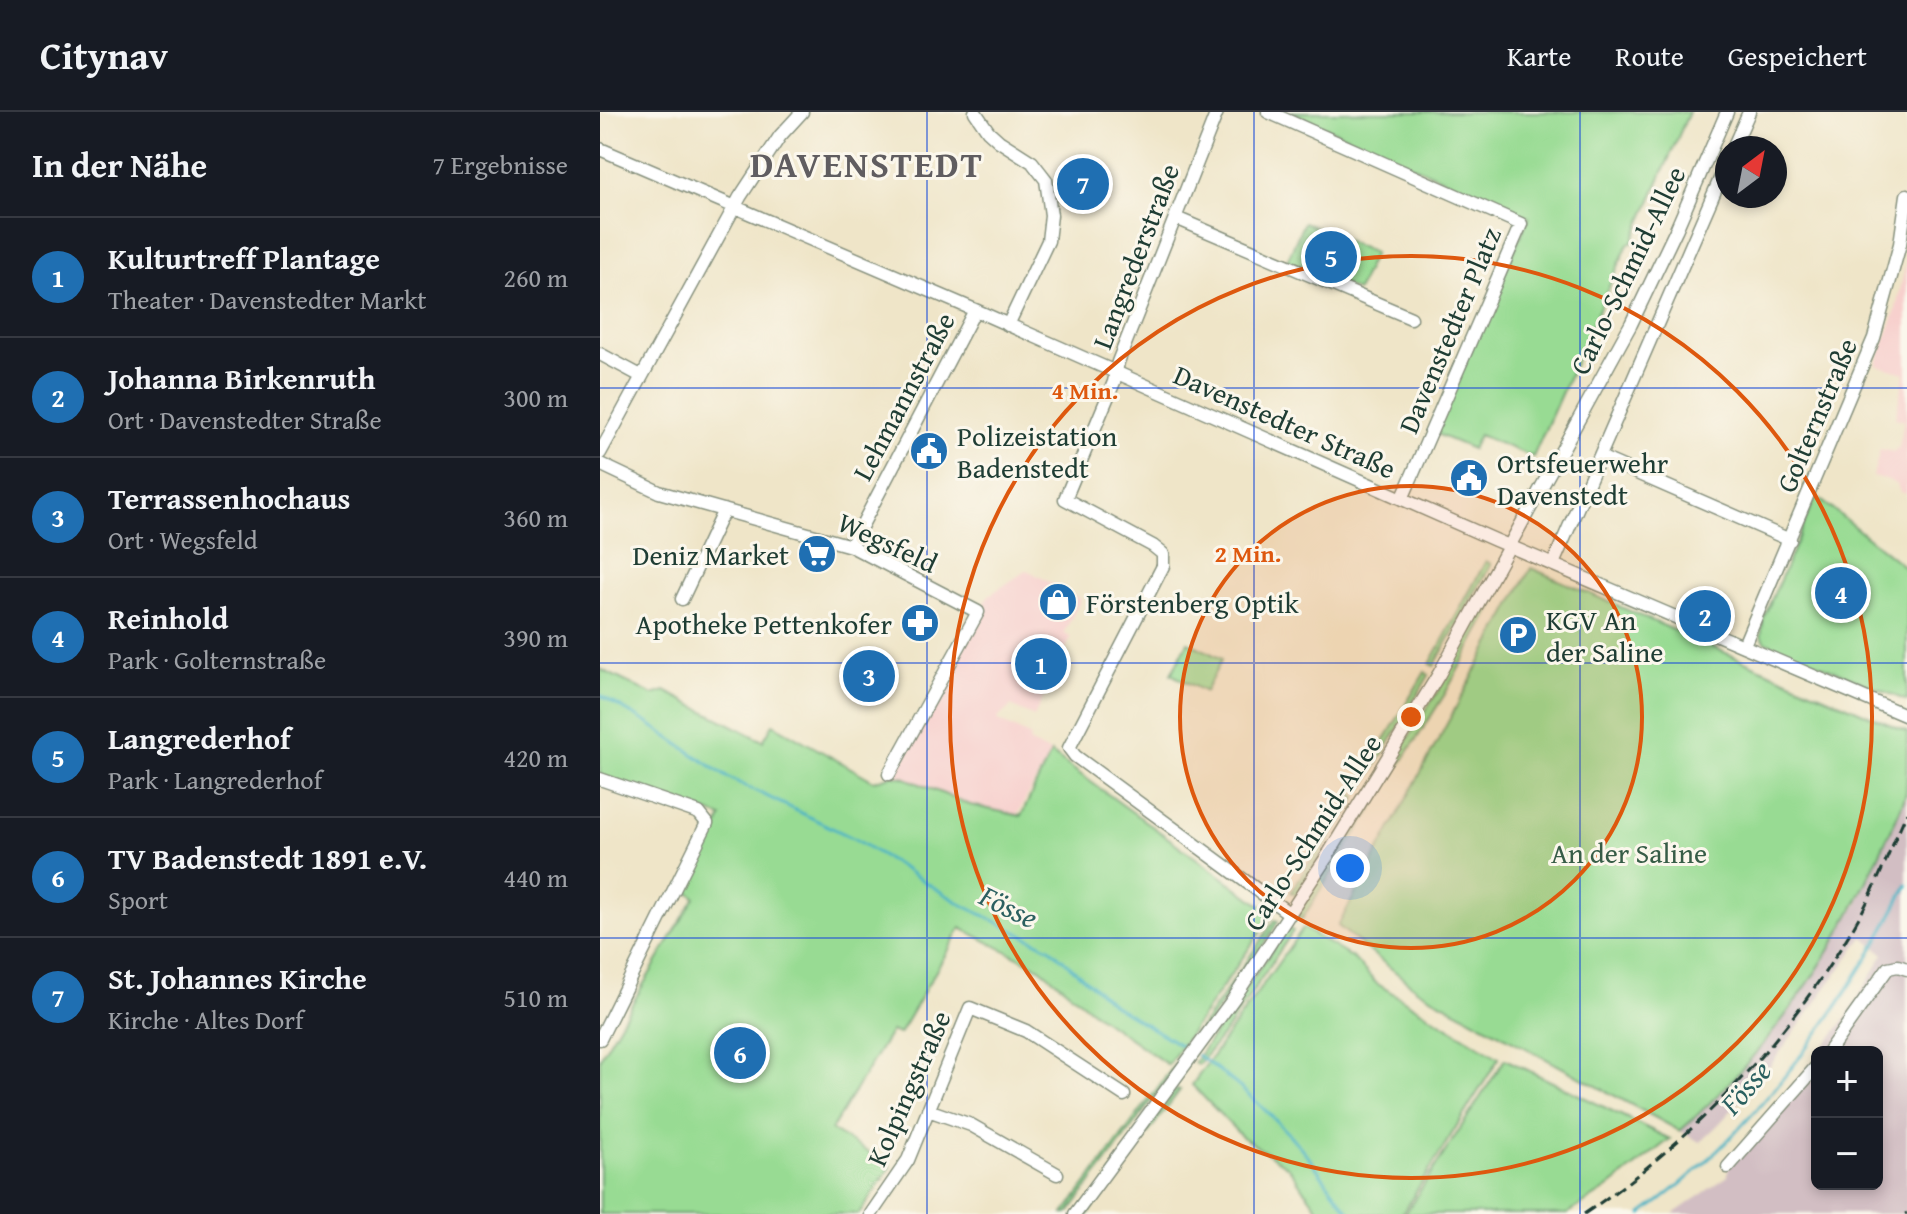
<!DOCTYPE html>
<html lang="de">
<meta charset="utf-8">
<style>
:root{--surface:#171b24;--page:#20242c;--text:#f1f3f6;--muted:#9ea1a6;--line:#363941;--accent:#1f6fb2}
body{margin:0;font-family:"Gentium Book Plus",serif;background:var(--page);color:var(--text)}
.controls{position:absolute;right:24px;bottom:24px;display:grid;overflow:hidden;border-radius:12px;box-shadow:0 4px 12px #0003}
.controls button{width:72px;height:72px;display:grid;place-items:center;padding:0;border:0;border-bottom:2px solid var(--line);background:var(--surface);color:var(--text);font:40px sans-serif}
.compass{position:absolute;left:1115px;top:24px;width:72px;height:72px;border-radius:50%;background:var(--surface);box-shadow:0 4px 12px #0003;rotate:32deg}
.you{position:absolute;left:750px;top:756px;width:28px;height:28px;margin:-20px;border:6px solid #fff;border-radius:50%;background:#1a73e8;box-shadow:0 0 0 12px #1a73e833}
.badge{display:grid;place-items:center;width:52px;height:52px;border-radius:50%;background:var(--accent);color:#fff;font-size:26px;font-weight:700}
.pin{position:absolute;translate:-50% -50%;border:4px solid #fff;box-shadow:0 2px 8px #0006}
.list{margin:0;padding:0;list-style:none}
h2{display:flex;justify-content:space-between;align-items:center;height:104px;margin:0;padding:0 32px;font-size:34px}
h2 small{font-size:26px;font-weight:400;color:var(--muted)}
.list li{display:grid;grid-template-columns:52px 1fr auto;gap:24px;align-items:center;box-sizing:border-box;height:120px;padding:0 32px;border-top:2px solid var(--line)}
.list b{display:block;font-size:30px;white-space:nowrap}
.list p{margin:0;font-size:26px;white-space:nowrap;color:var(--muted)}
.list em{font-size:26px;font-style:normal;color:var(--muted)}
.map{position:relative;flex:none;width:1307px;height:1102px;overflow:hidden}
header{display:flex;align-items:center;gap:48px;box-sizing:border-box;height:112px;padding:0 40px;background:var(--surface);border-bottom:2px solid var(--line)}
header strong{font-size:38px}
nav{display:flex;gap:44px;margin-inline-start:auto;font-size:28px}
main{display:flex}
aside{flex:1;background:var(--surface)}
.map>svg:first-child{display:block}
.built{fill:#f7d0cd}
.industrial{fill:#d2bec3}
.green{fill:#98db93;stroke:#5c8c64;stroke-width:2}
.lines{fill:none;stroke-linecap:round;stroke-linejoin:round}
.stream{stroke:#48b3c5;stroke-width:3}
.minor-casing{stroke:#87917e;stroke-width:15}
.minor{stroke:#fff;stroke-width:12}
.rail{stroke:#1f3d34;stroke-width:3;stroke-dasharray:12 6;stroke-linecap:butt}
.grid{fill:none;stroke:#1d4ed8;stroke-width:2;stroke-opacity:0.55}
.ring{fill:none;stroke:#de580e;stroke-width:4}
.labels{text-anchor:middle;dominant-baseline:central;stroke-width:6;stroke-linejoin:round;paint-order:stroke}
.street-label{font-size:28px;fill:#1f3d34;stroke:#fbf7ec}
.poi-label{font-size:28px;fill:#1f3d34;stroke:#fbf7ec;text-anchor:start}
.park-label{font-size:28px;fill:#375d47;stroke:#fbf7ec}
.water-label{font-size:30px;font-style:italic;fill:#2b6060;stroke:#fbf7ec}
.district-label{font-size:36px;font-weight:bold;letter-spacing:2px;fill:#605d60;stroke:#fbf7ec}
.centre{fill:#de580e;stroke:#fbf7ec;stroke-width:4}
.ring-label{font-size:24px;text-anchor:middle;font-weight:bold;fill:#de580e;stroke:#fbf7ec;stroke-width:6;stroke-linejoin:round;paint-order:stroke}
</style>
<header>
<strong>Citynav</strong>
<nav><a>Karte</a><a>Route</a><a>Gespeichert</a></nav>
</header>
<main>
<aside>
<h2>In der Nähe<small>7 Ergebnisse</small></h2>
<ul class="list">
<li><span class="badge">1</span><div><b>Kulturtreff Plantage</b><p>Theater · Davenstedter Markt</p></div><em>260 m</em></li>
<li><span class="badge">2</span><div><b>Johanna Birkenruth</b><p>Ort · Davenstedter Straße</p></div><em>300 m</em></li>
<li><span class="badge">3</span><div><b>Terrassenhochaus</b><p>Ort · Wegsfeld</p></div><em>360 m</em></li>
<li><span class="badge">4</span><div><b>Reinhold</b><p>Park · Golternstraße</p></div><em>390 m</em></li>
<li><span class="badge">5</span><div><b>Langrederhof</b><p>Park · Langrederhof</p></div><em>420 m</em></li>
<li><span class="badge">6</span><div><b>TV Badenstedt 1891 e.V.</b><p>Sport</p></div><em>440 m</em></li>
<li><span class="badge">7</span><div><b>St. Johannes Kirche</b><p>Kirche · Altes Dorf</p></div><em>510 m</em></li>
</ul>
</aside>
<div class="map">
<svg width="1307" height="1102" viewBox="0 0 1307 1102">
<rect width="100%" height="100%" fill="#fbf7ec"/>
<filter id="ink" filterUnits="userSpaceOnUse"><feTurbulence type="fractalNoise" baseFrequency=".0125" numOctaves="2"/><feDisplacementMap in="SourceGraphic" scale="16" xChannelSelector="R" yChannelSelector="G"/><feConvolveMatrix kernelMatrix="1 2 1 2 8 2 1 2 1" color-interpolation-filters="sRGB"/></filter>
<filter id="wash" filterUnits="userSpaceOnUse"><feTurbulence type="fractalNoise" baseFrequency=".006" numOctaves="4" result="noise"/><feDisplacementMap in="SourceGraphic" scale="32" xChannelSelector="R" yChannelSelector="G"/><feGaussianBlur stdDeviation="1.8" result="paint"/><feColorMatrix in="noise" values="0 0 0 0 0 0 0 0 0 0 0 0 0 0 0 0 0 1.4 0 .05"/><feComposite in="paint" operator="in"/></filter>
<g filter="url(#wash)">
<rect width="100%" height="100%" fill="#efe5c8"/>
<path class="built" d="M1307,145v237l-7,-2 -3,-7 -7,-4 -17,-4 7,-28 14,3 5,-5 5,-27 -9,-2 10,-45 -29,-8 19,-52z
M427,458l54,29 -17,34 7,5 -37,79 -23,-11 -15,14 35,17 -2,5 22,11 -34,62 -47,-10 -78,-30 96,-179z"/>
<path class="industrial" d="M1307,678v424h-234l55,-38v-15l89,-105v128h60v-132h-57l26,-34 38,-64 -21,-17 -101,140 -44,48 -18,17 -20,-11 65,-66 39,-47 41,-60 32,-54z"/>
<path class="green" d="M691,0h398l-56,129 -5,3 -95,213 -54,-22 -7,14 -38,-16 95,-216z
M704,110l70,31 -17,38 -70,-30z
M1216,384l91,73v132l-141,-59 -5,-6 3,-19z
M886,449l5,3 -57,102 -4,-2z
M931,456l376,164c0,18 0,43 -1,61 -6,21 -18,42 -27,62 -47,105 -113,199 -199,276l-262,-141 -80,-64z
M904,459l6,3 -65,120 -143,225 -7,-2 143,-226z
M588,530l34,17 -17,33 -34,-18z
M0,557l53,26 12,-4 98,50 10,-17 101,57 18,-6 11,2 67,28 51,11 30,-63 222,161 -105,151 -70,-49 -58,-48 -79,-40 -62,106 -8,-3 -60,99 60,36 -32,48h-259v-156l95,-161 -8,-6 35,-74 -122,-41z
M825,560l4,3 -66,113 -5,-3z
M753,682l4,3 -61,98 -5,-3z
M675,808l3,1 -5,9 -89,128 -3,-2z
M688,816l5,3 -67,100 -28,34 -4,-2z
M703,816l51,31 22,24 123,75 -97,156h-80l-34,-47 -47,-31 -49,-51z
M579,947l2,2 -113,153h-4z
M905,947l165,80 -62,49 -41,26h-162z
M575,978h5l-92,124h-5z"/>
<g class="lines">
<path class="stream" d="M0,583l46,27 81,55 128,62 106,65 90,45 64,57 75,45
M597,943c40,27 74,58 106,95 17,21 31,44 49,64
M1042,1102c109,-77 206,-209 265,-329"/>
</g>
</g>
<g filter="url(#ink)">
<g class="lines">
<defs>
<path id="minor" d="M375,0l13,19 11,10 33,21 14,18 5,35 -3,26 -40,84
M617,0l-99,250 -4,20 -49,117 88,47 10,8v12l-94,182 6,8 215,158
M668,0l253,112 -119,275
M1133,36l16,-36
M0,37l375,161 520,230 412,176
M576,106l235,100
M0,242l41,22
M0,341l140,-256 40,-61 22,-24
M1000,345l190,83
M0,352l59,28 192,54 127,66 -89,162
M251,434l124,-236
M953,452l174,-401
M82,487l42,-89
M1144,533l130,-307 26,-94 7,-49
M0,667l99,34 8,10 -107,216
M1228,940l60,-84 10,-2 9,3
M328,998l43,15 86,49
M1128,1055l89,-101
M271,1102l37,-54 62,-152 56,23 98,64
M475,1102l159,-216 94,-143 111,-181 192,-350 45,-94 51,-118"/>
</defs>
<use href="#minor" class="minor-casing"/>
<use href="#minor" class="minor"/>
<path class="rail" d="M984,1102c114,-77 210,-181 278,-302 17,-32 30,-67 45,-100
M1305,1102l2,-1"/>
</g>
</g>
<path class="grid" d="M327,0v1102M654,0v1102M980,0v1102M0,276h1307M0,551h1307M0,826h1307"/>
<circle cx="811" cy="605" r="231" fill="#de580e" fill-opacity=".12"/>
<g class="ring">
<circle cx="811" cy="605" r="231"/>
<circle cx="811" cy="605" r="461"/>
</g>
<defs>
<symbol id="civic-disc" viewBox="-11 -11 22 22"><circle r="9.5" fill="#1f6fb2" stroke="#fbf7ec"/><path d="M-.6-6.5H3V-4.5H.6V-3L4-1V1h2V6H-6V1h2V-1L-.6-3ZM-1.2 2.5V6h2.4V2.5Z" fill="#fff"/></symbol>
<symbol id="supermarket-disc" viewBox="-11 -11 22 22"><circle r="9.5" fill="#1f6fb2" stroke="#fbf7ec"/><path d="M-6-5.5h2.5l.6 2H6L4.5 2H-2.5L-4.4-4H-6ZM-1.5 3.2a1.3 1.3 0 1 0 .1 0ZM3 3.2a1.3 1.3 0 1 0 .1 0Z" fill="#fff"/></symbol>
<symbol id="shop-disc" viewBox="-11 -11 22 22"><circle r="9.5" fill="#1f6fb2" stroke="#fbf7ec"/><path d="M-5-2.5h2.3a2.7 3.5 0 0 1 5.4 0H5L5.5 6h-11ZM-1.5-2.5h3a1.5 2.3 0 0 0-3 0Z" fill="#fff"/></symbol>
<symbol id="pharmacy-disc" viewBox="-11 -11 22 22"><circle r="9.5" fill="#1f6fb2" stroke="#fbf7ec"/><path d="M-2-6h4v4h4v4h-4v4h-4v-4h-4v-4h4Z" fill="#fff"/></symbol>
<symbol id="parking-disc" viewBox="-11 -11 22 22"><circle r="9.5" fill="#1f6fb2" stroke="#fbf7ec"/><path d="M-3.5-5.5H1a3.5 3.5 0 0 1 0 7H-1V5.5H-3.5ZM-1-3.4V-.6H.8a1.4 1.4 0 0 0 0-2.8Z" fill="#fff"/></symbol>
</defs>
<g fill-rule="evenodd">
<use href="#civic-disc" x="307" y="317" width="44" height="44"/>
<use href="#civic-disc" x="847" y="344" width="44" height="44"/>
<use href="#supermarket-disc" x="195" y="420" width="44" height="44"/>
<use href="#shop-disc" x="436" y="468" width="44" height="44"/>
<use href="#pharmacy-disc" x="298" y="489" width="44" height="44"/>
<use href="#parking-disc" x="896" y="501" width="44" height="44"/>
</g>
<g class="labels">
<g class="street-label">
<text transform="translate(535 144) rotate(-69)">Langrederstraße</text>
<text transform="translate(1027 158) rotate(-64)">Carlo-Schmid-Allee</text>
<text transform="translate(849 218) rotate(-67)">Davenstedter Platz</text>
<text transform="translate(303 284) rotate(-62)">Lehmannstraße</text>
<text transform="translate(1216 303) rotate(-67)">Golternstraße</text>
<text transform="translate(685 309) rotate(24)">Davenstedter Straße</text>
<text transform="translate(288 430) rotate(25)">Wegsfeld</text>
<text transform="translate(712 720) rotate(-57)">Carlo-Schmid-Allee</text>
<text transform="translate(308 976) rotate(-66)">Kolpingstraße</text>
</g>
<g class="poi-label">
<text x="357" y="323">Polizeistation<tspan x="357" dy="32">Badenstedt</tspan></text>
<text x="897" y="350">Ortsfeuerwehr<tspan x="897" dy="32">Davenstedt</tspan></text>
<text x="189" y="442" text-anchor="end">Deniz Market</text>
<text x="486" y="490">Förstenberg Optik</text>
<text x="946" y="507">KGV An<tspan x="946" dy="32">der Saline</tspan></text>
<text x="292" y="511" text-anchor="end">Apotheke Pettenkofer</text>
</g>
<g class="park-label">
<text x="1029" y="740">An der Saline</text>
</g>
<g class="water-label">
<text transform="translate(409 794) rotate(26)">Fösse</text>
<text transform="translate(1145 975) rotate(-49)">Fösse</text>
</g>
<g class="district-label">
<text x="267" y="51">DAVENSTEDT</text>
</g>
</g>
<circle cx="811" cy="605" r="12" class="centre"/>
<g class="ring-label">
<text x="485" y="287">4 Min.</text>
<text x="648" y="450">2 Min.</text>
</g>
</svg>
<div class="controls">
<button>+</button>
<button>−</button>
</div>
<svg class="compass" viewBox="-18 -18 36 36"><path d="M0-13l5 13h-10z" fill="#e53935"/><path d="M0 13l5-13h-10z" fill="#9ea1a6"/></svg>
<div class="you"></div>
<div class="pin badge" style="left:441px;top:552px">1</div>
<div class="pin badge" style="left:1105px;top:504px">2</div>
<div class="pin badge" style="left:269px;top:564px">3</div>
<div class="pin badge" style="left:1241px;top:481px">4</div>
<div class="pin badge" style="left:731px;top:145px">5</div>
<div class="pin badge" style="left:140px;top:941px">6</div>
<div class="pin badge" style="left:483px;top:72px">7</div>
</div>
</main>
